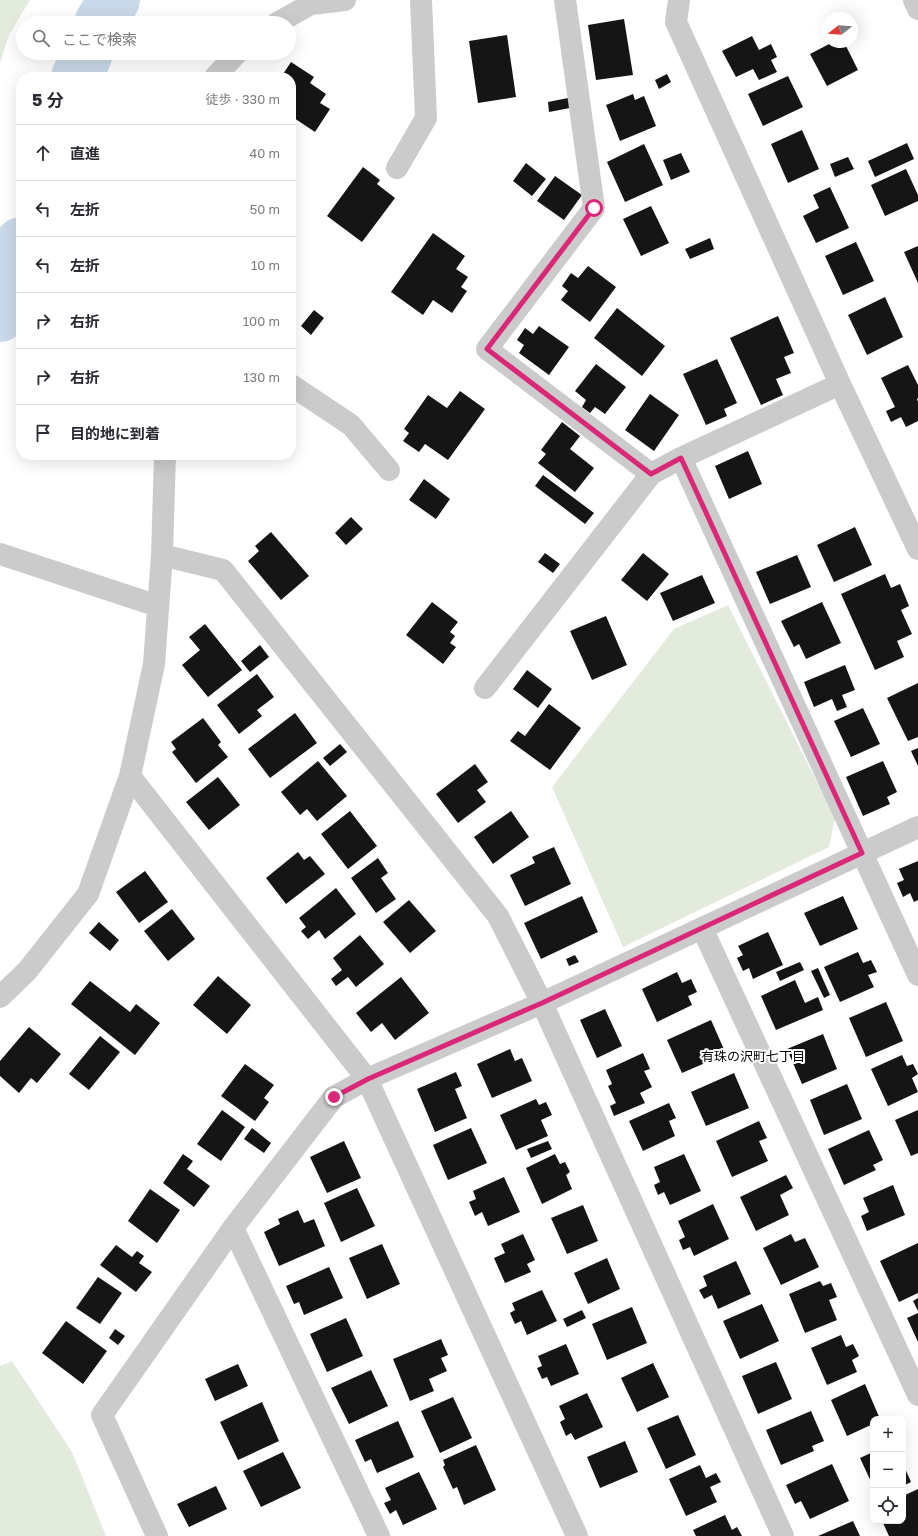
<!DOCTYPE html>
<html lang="ja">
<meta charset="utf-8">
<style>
:root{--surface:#fff;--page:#f7f7f7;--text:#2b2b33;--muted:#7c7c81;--line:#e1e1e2}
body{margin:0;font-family:"Golos Text","Noto Sans JP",sans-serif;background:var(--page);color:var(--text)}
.controls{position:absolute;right:12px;bottom:12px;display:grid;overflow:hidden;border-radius:8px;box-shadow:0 4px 16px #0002}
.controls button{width:36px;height:36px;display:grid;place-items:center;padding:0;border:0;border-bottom:1px solid var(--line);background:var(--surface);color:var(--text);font:20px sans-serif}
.compass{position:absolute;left:822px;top:12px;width:36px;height:36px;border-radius:50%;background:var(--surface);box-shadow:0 4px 16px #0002;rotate:253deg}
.stop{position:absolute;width:12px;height:12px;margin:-9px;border:3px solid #db2777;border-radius:50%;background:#fff}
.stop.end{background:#db2777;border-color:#fff;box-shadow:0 1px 4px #0008}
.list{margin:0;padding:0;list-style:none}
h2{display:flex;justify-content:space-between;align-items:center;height:52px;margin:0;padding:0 16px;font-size:17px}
h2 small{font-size:13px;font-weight:400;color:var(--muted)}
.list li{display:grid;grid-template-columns:26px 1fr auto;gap:12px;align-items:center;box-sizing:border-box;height:56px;padding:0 16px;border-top:1px solid var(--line)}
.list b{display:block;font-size:15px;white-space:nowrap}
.list em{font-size:13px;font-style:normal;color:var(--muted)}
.icon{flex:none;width:22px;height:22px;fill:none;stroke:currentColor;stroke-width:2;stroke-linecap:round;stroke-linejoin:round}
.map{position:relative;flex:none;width:918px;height:1536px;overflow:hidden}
.search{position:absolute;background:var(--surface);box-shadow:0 4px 16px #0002;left:16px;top:16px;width:280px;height:44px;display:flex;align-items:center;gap:10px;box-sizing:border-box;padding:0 14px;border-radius:22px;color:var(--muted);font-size:15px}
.panel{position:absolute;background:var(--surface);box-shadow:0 4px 16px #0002;left:16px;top:72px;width:280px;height:388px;border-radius:16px}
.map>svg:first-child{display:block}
.green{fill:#e3ebdd}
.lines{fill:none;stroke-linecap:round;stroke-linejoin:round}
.river{stroke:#cad9e9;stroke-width:52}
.building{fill:#151515}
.minor{stroke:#cbcbcb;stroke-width:22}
.route{stroke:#db2777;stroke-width:5}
.labels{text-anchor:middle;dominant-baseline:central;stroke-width:4;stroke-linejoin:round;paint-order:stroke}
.neighbourhood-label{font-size:13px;fill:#000;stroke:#fff}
</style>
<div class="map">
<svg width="918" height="1536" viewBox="0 0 918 1536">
<rect width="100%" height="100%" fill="#fff"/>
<path class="green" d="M0,0h30l-21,35 -9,28z
M728,605l107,213 -6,29 -206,100 -71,-160 122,-158z
M12,1361l60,91 34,84h-106v-170z"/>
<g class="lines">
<path class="river" d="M100,23l14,-23
M77,77l10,-24
M0,316l21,-73"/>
</g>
<path class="building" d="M624,19l9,56 -37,5 -8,-55z
M507,35l9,62 -38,6 -9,-62z
M752,36l7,14 12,-6 6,13 -6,3 6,12 -18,8 -6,-11 -17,8 -14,-26z
M833,42h11l14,28 -31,16 -17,-32z
M291,62l23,15 -4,6 16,11 -6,9 10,6 -15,23 -24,-16v-39h-10z
M667,74l4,8 -12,7 -4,-9z
M788,76l15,31 -40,19 -15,-32z
M633,94l2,6 9,-4 12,30 -36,15 -14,-36z
M568,98l2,10 -21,4 -1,-10z
M802,130l17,39 -31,14 -17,-39z
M907,143l7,16 -39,18 -7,-16z
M644,144l19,41 -38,17 -18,-40z
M681,153l9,19 -19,8 -8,-20z
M848,157l6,12 -19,8 -5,-13z
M526,163l20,16 -14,17 -19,-15z
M363,167l17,13 -3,4 18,14 -33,44 -35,-26z
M906,169l12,26v6l-33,15 -14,-31z
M555,176l27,19 -18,25 -27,-19z
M830,187l19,41 -33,15 -13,-27 16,-8 -6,-13z
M651,206l18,37 -28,13 -18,-37z
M433,233l32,23 -9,13 12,8 -7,10 6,4 -15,22 -19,-13 -10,15 -32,-23z
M710,238l4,11 -24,10 -5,-10z
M856,242l18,39 -31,14 -18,-39z
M918,246v37l-14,-31z
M588,266l28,21 -26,35 -29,-22 7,-9 -6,-5 9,-13 7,5z
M885,297l18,40 -36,18 -19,-40z
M617,308l48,38 -23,30 -48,-38z
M314,310l10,8 -13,17 -10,-9z
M778,316l16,37 -10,4 7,16 -15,6 7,16 -22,10 -31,-67z
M539,326l30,21 -20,28 -30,-22 5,-8 -7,-5 8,-12 8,6z
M717,359l20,44 -13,6 3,7 -21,9 -23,-51z
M596,364l30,23 -21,27 -10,-7 -5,6 -8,-6 4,-7 -11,-9z
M908,365l10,20v13l-1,1 1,3v19l-12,6 -5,-10 -10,5 -5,-11 9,-4 -14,-29z
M460,391l25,18 -37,51 -23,-16 -6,8 -16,-11 6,-8 -5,-4 24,-34 19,13z
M650,394l29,21 -25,36 -29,-21z
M562,422l18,14 -10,13 24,19 -19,24 -37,-29 8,-9 -5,-4z
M748,451l14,33 -33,15 -14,-33z
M543,475l51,38 -9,11 -50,-38z
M424,479l26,20 -14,20 -27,-19z
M351,517l12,12 -17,16 -11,-12z
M855,527l17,38 -38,17 -17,-37z
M271,532l38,44 -28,24 -33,-39 11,-10 -4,-5z
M545,553l15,11 -7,9 -15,-11z
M643,553l26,21 -22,27 -26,-21z
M797,555l14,32 -41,17 -14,-32z
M885,574l6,14 9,-4 9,22 -8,4 11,24 -15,7 7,16 -29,13 -34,-76z
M702,575l13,28 -42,18 -13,-28z
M432,602l26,20 -8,10 5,4 -5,7 6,4 -13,17 -37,-29z
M822,602l19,41 -35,16 -7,-15 -5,3 -13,-26z
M606,616l21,49 -35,15 -22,-49z
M205,624l37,46 -34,27 -26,-32 18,-15 -11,-13z
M260,645l9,12 -19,15 -9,-11z
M845,665l10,25 -13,5 5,12 -10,4 -5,-12 -18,8 -10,-25z
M527,670l25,19 -14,19 -25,-19z
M257,674l17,23 -17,13 5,6 -23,18 -22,-29z
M918,683v54l-10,4 -21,-43z
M549,704l32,24 -31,42 -40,-29 8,-10 7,5z
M863,708l17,36 -29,13 -17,-36z
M295,713l22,30 -47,35 -22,-29z
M203,718l18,24 -3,3 10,12 -32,26 -24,-31 4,-3 -5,-7z
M340,744l7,8 -17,14 -7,-8z
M918,748v18l-7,-15z
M318,761l29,35 -30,25 -10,-12 -7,6 -19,-23z
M883,761l14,31 -10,5 3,7 -27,12 -17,-39z
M475,764l13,18 -11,8 9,12 -28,21 -22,-29z
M218,777l22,28 -31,25 -23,-28z
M350,811l27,35 -29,23 -27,-35z
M511,811l18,26 -36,27 -19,-27z
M554,847l17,37 -46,22 -15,-31 25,-12 -3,-6z
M298,852l6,8 6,-4 15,18 -39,30 -20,-26z
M378,858l10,15 -7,5 15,21 -20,14 -25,-35z
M918,861v39l-4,2 -4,-9 -7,4 -6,-14 7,-3 -5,-11z
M145,871l23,31 -29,21 -23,-31z
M336,888l20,26 -31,25 -6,-9 -11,9 -7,-8 5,-4 -7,-9z
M582,896l16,36 -57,27 -17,-36z
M843,896l15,33 -38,17 -16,-33z
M409,900l27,31 -26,22 -27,-31z
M172,909l23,30 -27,22 -24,-30z
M99,922l20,18 -9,11 -21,-18z
M768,932l15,33 -30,14 -4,-11 -6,3 -6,-13 6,-3 -5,-9z
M360,935l24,29 -28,23 -8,-10 -12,9 -5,-7 11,-9 -9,-12z
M858,952l5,11 8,-3 6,12 -9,3 6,12 -34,15 -16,-35z
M575,955l4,7 -10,4 -3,-7z
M800,962l4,8 -24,11 -4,-9z
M818,968l12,27 -6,3 -13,-27z
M677,972l5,11 9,-4 6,13 -9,4 4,9 -35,17 -15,-33z
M218,976l33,29 -24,29 -34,-29z
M401,977l28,36 -34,27 -13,-17 -11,9 -15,-19z
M795,980l10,23 13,-6 5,13 -47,20 -15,-34z
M90,981l40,31 6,-8 24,19 -25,32 -64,-51z
M886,1002l17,39 -37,16 -17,-39z
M605,1009l17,37 -25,12 -17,-38z
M711,1020l15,34 -44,19 -15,-33z
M29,1027l32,27 -24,29 -6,-5 -12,15 -19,-17v-15z
M823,1034l14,35 -35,15 -15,-35z
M100,1036l20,16 -31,38 -20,-16z
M510,1049l5,12 7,-3 10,23 -40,17 -15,-34z
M643,1053l7,16 -6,2 8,16 -12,6 5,10 -31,13 -4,-10 6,-3 -8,-17 4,-2 -6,-14z
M902,1055l5,11 6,-2 5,10 -6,4 6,14 -30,14 -17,-37z
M245,1064l29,21 -10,13 5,4 -14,19 -34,-25z
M456,1072l6,14 -7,3 12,29 -32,14 -18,-43z
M734,1073l15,35 -43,18 -15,-34z
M847,1084l15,35 -38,16 -14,-35z
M536,1099l3,6 7,-3 6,13 -11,5 7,16 -32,14 -16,-35z
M669,1103l7,15 -7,3 6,15 -32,15 -14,-30z
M222,1110l23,17 -24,34 -24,-17z
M918,1110v43l-7,3 -16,-36z
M759,1121l8,17 -8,3 9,20 -36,16 -16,-36z
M252,1128l19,15 -7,10 -20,-14z
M471,1128l16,35 -39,17 -15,-35z
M869,1130l14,30 -10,5 3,5 -32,15 -16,-36z
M344,1141l17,37 -34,15 -17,-36z
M548,1141l4,8 -21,9 -4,-9z
M183,1154l10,7 -6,8 23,17 -16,21 -31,-24z
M555,1154l5,10 5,-2 5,10 -4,3 6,14 -30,15 -16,-36z
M684,1154l17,37 -31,14 -6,-13 -6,3 -4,-10 6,-3 -6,-15z
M786,1175l7,13 -13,7 9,20 -33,16 -16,-34z
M504,1177l16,35 -32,14 -6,-14 -7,4 -6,-14 7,-3 -3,-8z
M893,1185l12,30 -38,16 -6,-15 8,-4 -6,-14z
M357,1188l18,38 -34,16 -17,-39z
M150,1189l30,21 -23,33 -29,-22z
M713,1204l16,35 -35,17 -4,-9 -7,3 -4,-10 6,-3 -7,-16z
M583,1205l15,36 -31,13 -16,-36z
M298,1210l6,13 10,-4 11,27 -46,20 -15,-34 16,-8 -2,-5z
M523,1234l12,26 -8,4 4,8 -26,11 -11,-25 11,-5 -4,-9z
M791,1234l4,8 10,-4 14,29 -38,18 -18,-37z
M918,1243v50l-19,9 -19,-41z
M382,1244l18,40 -33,15 -18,-41z
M116,1245l16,12 5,-6 7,5 -5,7 13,9 -16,20 -36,-27z
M607,1258l13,31 -32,15 -14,-31z
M736,1261l15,33 -33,15 -6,-14 -8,4 -5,-9 8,-4 -4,-10z
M329,1267l14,31 -39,17 -5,-13 -5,2 -8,-18z
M98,1277l24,16 -22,31 -24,-16z
M820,1281l3,5 8,-3 6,14 -8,3 8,20 -32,13 -16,-39z
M542,1290l15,31 -30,14 -6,-14 -6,3 -5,-11 5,-3 -3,-7z
M918,1298v13l-5,-10z
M762,1304l17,37 -39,18 -17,-38z
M632,1307l15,36 -40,17 -15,-36z
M582,1310l4,8 -19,9 -4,-8z
M918,1313v29l-11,-24z
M346,1318l17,38 -36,16 -17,-38z
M66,1321l41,30 -24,33 -41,-31z
M115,1329l10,7 -7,9 -9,-7z
M841,1335l5,12 7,-3 6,12 -7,4 5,12 -30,13 -16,-37z
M441,1339l7,16 -7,3 6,13 -18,8 5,12 -24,10 -17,-42z
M566,1344l13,30 -28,12 -4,-9 -5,2 -5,-11 5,-2 -4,-10z
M776,1362l16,37 -34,15 -16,-38z
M653,1363l16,34 -32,15 -16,-34z
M238,1364l10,22 -33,15 -10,-22z
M371,1370l17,36 -39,18 -18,-36z
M865,1384l15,35h-7v5l-26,12 -16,-36z
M587,1393l16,34 -28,13 -4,-7 -5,3 -6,-14 5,-3 -6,-13z
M453,1397l19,41 -32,15 -19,-42z
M262,1402l17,39 -41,19 -18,-38z
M811,1411l13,30 -12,5 2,5 -33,14 -15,-35z
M678,1415l18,40 -30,14 -19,-41z
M398,1421l16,36 -37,16 -6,-14 -6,3 -10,-22z
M625,1441l13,31 -38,16 -13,-31z
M476,1445l20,45 -32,15 -7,-18 -4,2 -10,-22 2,-2 -2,-5z
M283,1452l18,36 -40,19 -18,-36z
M873,1452v34l-13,-28z
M832,1464l17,37 -39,18 -9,-18 -6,3 -9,-19z
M903,1464l8,18 -8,4z
M700,1465l6,13 10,-5 5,9 -11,5 7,15 -31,14 -17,-37z
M419,1472l18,37 -34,16 -7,-15 -6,4 -6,-11 7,-3 -6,-12z
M216,1486l11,23 -38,18 -12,-23z
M918,1489v47h-29l-6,-13 4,-2h16v-25z
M725,1515l7,15 5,-3 5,9h-46l-3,-6z
M853,1521l7,15h-42z"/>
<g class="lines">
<path class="minor" d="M565,0l29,208 -107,141 164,125
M679,0l-3,22 164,362 78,165
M914,0l4,9
M277,23l34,-19 34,-4
M215,77l22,-24
M397,168l29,-50 -5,-118
M840,384l-159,74 237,517
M291,385l60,40 38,45
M0,554l158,52
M162,555l61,15 275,346 44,87 241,533
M485,688l166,-214 30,-16
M130,776l237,303 210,457
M702,928l216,467
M0,997l27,-26 61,-77 42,-118 24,-112 8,-109 3,-100
M233,1228l146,308
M157,1536l-55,-121 131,-187 101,-131 33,-18 175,-76 376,-176"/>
</g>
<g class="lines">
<path class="route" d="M334,1097l34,-18 174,-76 320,-150 -181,-395 -30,16 -164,-125 107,-141"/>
</g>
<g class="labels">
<g class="neighbourhood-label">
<text x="753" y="1056">有珠の沢町七丁目</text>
</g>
</g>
</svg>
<div class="controls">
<button>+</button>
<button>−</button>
<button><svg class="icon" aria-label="locate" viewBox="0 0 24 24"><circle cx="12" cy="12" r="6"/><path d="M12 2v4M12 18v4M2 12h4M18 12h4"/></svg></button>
</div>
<svg class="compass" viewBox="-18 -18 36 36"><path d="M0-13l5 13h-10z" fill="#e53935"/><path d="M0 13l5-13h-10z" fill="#7c7c81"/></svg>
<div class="stop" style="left:594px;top:208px"></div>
<div class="stop end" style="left:334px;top:1097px"></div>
<div class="search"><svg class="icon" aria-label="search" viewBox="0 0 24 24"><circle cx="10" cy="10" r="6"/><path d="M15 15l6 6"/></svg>ここで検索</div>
<section class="panel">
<h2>5 分<small>徒歩 · 330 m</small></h2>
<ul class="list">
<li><svg class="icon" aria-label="ahead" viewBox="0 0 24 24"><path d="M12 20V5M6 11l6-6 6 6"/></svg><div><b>直進</b></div><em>40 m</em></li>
<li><svg class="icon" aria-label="left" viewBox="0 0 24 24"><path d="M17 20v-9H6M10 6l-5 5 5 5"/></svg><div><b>左折</b></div><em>50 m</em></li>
<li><svg class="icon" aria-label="left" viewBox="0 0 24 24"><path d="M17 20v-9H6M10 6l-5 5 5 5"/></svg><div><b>左折</b></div><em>10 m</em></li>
<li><svg class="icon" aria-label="right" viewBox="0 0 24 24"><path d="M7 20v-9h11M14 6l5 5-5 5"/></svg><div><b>右折</b></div><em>100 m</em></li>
<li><svg class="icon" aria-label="right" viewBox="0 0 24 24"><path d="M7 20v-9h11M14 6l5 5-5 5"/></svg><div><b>右折</b></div><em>130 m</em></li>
<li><svg class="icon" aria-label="arrive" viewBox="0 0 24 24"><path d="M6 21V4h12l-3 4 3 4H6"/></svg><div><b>目的地に到着</b></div></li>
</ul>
</section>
</div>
